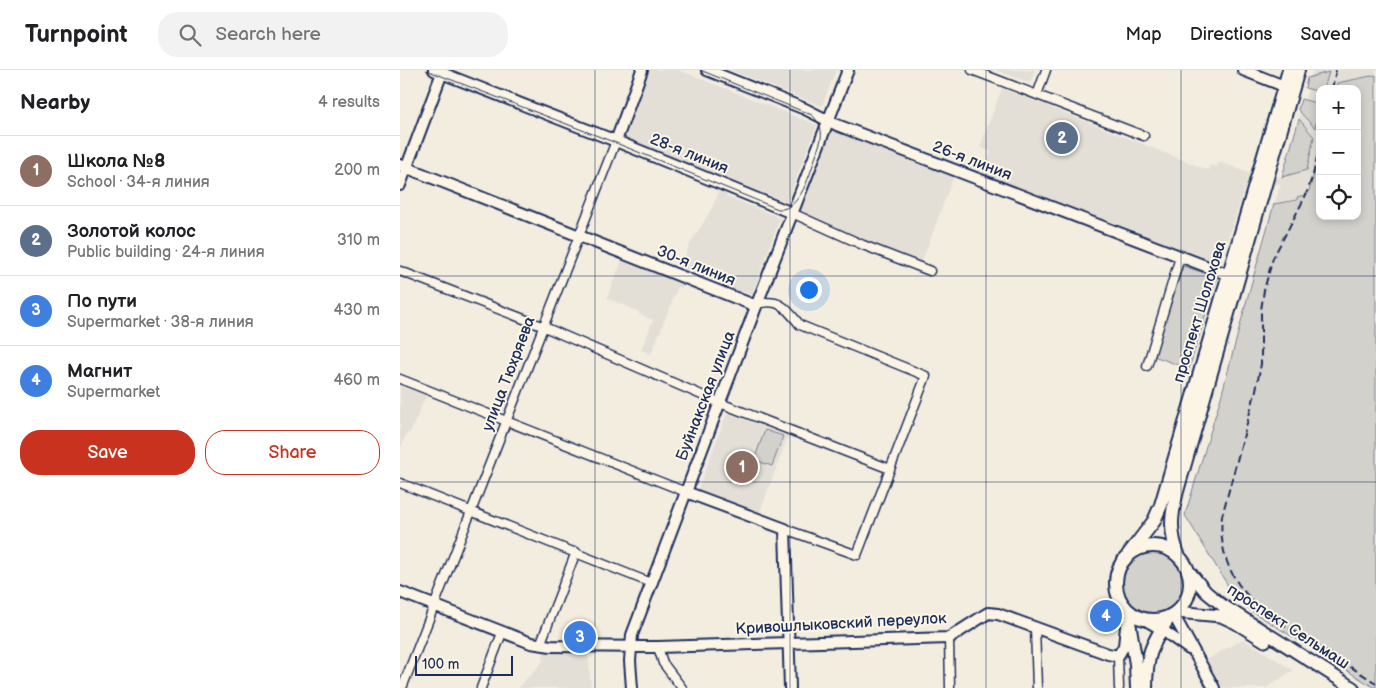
<!DOCTYPE html>
<meta charset="utf-8">
<style>
:root{--surface:#fff;--page:#f2f2f2;--text:#202124;--muted:#757577;--line:#e0e0e0;--accent:#c8321e}
body{margin:0;font-family:"Balsamiq Sans",sans-serif;background:var(--page);color:var(--text)}
.controls{position:absolute;right:15px;top:15px;display:grid;overflow:hidden;border-radius:10px;box-shadow:0 2px 8px #0003}
.controls button{width:45px;height:45px;display:grid;place-items:center;padding:0;border:0;border-bottom:1px solid var(--line);background:var(--surface);color:var(--text);font:25px sans-serif}
.scale{position:absolute;left:15px;bottom:12px;width:98px;box-sizing:border-box;padding-left:5px;border:2px solid #1b2f5e;border-top:0;font-size:14px;line-height:18px;white-space:nowrap;color:#1b2f5e;-webkit-text-stroke:4px #fcf5e5;paint-order:stroke}
.you{position:absolute;left:408px;top:219px;width:18px;height:18px;margin:-12px;border:4px solid #fff;border-radius:50%;background:#1a73e8;box-shadow:0 0 0 8px #1a73e833}
.badge{display:grid;place-items:center;width:32px;height:32px;border-radius:50%;background:var(--accent);color:#fff;font-size:16px;font-weight:700}
.pin{position:absolute;translate:-50% -50%;border:2px solid #fff;box-shadow:0 1px 5px #0006}
.list{margin:0;padding:0;list-style:none}
h2{display:flex;justify-content:space-between;align-items:center;height:65px;margin:0;padding:0 20px;font-size:21px}
h2 small{font-size:16px;font-weight:400;color:var(--muted)}
.list li{display:grid;grid-template-columns:32px 1fr auto;gap:15px;align-items:center;box-sizing:border-box;height:70px;padding:0 20px;border-top:1px solid var(--line)}
.list b{display:block;font-size:19px;white-space:nowrap}
.list p{margin:0;font-size:16px;white-space:nowrap;color:var(--muted)}
.list em{font-size:16px;font-style:normal;color:var(--muted)}
.actions{display:flex;gap:10px;padding:15px 20px}
.actions a{flex:1;padding:11px 0;border:1px solid var(--accent);border-radius:20px;text-align:center;font-size:18px;color:var(--accent)}
.actions .main{background:var(--accent);color:#fff}
.icon{flex:none;width:28px;height:28px;fill:none;stroke:currentColor;stroke-width:2;stroke-linecap:round;stroke-linejoin:round}
.map{position:relative;flex:none;width:976px;height:618px;overflow:hidden}
header{display:flex;align-items:center;gap:30px;box-sizing:border-box;height:70px;padding:0 25px;background:var(--surface);border-bottom:1px solid var(--line)}
header strong{font-size:24px}
nav{display:flex;gap:28px;margin-inline-start:auto;font-size:18px}
.search{width:350px;height:45px;background:var(--page);display:flex;align-items:center;gap:12px;box-sizing:border-box;padding:0 18px;border-radius:20px;color:var(--muted);font-size:19px}
main{display:flex}
aside{flex:1;background:var(--surface)}
.map>svg:first-child{display:block}
.built{fill:#e3dfd6}
.green{fill:#d3d1cc;stroke:#778095}
.lines{fill:none;stroke-linecap:round;stroke-linejoin:round}
.minor-casing{stroke:#1b2f5e;stroke-width:11}
.tertiary-casing{stroke:#1b2f5e;stroke-width:14}
.secondary-casing{stroke:#1b2f5e;stroke-width:15}
.primary-casing{stroke:#1b2f5e;stroke-width:16}
.minor{stroke:#fcf5e5;stroke-width:8}
.tertiary{stroke:#fcf5e5;stroke-width:10}
.secondary{stroke:#fcf5e5;stroke-width:11}
.primary{stroke:#fcf5e5;stroke-width:12}
.tram{stroke:#1b2f5e;stroke-width:1}
.rail{stroke:#1b2f5e;stroke-width:2;stroke-dasharray:8 4;stroke-linecap:butt}
.grid{fill:none;stroke:#1b2f5e;stroke-width:1;stroke-opacity:0.55}
.labels{text-anchor:middle;dominant-baseline:central;stroke-width:4;stroke-linejoin:round;paint-order:stroke}
.street-label{font-size:16px;fill:#1b2f5e;stroke:#fcf5e5}
</style>
<header>
<strong>Turnpoint</strong>
<div class="search"><svg class="icon" aria-label="search" viewBox="0 0 24 24"><circle cx="10" cy="10" r="6"/><path d="M15 15l6 6"/></svg>Search here</div>
<nav><a>Map</a><a>Directions</a><a>Saved</a></nav>
</header>
<main>
<aside>
<h2>Nearby<small>4 results</small></h2>
<ul class="list">
<li><span class="badge" style="background:#8d6e63">1</span><div><b>Школа №8</b><p>School · 34-я линия</p></div><em>200 m</em></li>
<li><span class="badge" style="background:#5c6f8a">2</span><div><b>Золотой колос</b><p>Public building · 24-я линия</p></div><em>310 m</em></li>
<li><span class="badge" style="background:#3f7fe0">3</span><div><b>По пути</b><p>Supermarket · 38-я линия</p></div><em>430 m</em></li>
<li><span class="badge" style="background:#3f7fe0">4</span><div><b>Магнит</b><p>Supermarket</p></div><em>460 m</em></li>
</ul>
<div class="actions"><a class="main">Save</a><a>Share</a></div>
</aside>
<div class="map">
<svg width="976" height="618" viewBox="0 0 976 618">
<rect width="100%" height="100%" fill="#f3ede0"/>
<filter id="ink" filterUnits="userSpaceOnUse"><feTurbulence type="fractalNoise" baseFrequency=".02" numOctaves="2"/><feDisplacementMap in="SourceGraphic" scale="10" xChannelSelector="R" yChannelSelector="G"/><feConvolveMatrix kernelMatrix="1 2 1 2 8 2 1 2 1" color-interpolation-filters="sRGB"/></filter>
<g filter="url(#ink)">
<path class="built" d="M248,0h31l138,55 -30,77 -165,-65z
M330,0h106l-14,36z
M595,0h40l-5,13z
M913,0h63v80h-19l2,-71 -21,4 -2,6h-16v66l-6,24 -7,19 -33,6 7,-21 -12,3 1,-6 13,-4z
M602,18l206,82 2,-5 6,2 3,-5 31,11 -33,98 -235,-97 9,-22 -11,-5z
M431,57l124,46 -34,91 -123,-50 -1,-6z
M319,121l8,3 -1,2 54,22 -28,77 -9,-4 -1,2 -60,-24 4,-11 -1,-2 5,-12 21,-34z
M222,190l61,24 -1,4 -4,-1 -27,67 -10,-4 12,-30 -14,-6v-2l-32,-14z
M0,316l26,10 -16,37 -3,1 -7,14z
M327,343l61,23 -28,76 -62,-23z
M843,569l50,31 -27,18h-43l-17,-28z
M144,580l44,3 3,35h-73l25,-27z"/>
<path class="green" d="M929,2l-5,17h-4v3l-15,-4 2,-10z
M976,5v613h-1l-124,-77 -21,-22 -45,-74 36,-118 25,-94 28,-99 23,-4v-3l11,-3 12,-39v61h37v-127h-21l1,-6z
M901,29l19,5 -5,24 -17,-18z
M899,49l15,18 -7,33 -25,7z
M783,196l34,11 -28,92 -35,-13z
M365,360l18,6 -11,30 -18,-6z
M723 513a30 30 0 1 1 60 0a30 30 0 1 1-60 0Z"/>
<g class="lines">
<defs>
<path id="minor" d="M572,0l172,66
M637,25l9,-25
M392,143l71,32 67,26
M0,201l142,55 178,77 170,66
M357,234c23,-6 29,4 43,21l126,51 -69,179 -72,-26
M747,296l33,-109
M0,309l286,113
M0,413l251,100
M635,557l2,61
M549,568l1,50
M140,575l36,-93
M258,577l5,16 19,25
M718,586l1,32
M2,618l214,-547
M81,618l21,-55"/>
<path id="tertiary" d="M34,0l182,71 176,72
M307,0l98,39 32,16 392,150
M843,0l41,16
M216,71l26,-71
M0,95l351,139h6
M0,115l43,-115
M286,422l99,37 5,159
M0,522l131,51 20,3 107,1 291,-9 39,-25 10,1 110,40 10,2 6,-10 2,-19
M773,544l41,74
M744,549l17,10 28,20
M232,618l-2,-27 2,-26 125,-331 91,-234"/>
<path id="secondary" d="M787,499l19,23 16,13 131,83
M776,542l45,4 15,7 29,18"/>
<path id="primary" d="M716 513a37 37 0 1 1 74 0a37 37 0 1 1-74 0Z
M728,485l26,-34 7,-16 128,-435
M779,487c-10,-25 -8,-41 -2,-66l121,-421
M727,540l9,54 1,24
M746,618c0,-33 6,-45 24,-72"/>
</defs>
<use href="#minor" class="minor-casing"/>
<use href="#tertiary" class="tertiary-casing"/>
<use href="#secondary" class="secondary-casing"/>
<use href="#primary" class="primary-casing"/>
<use href="#minor" class="minor"/>
<use href="#tertiary" class="tertiary"/>
<use href="#secondary" class="secondary"/>
<use href="#primary" class="primary"/>
<path class="tram" d="M26,0l190,73 162,66c25,3 35,-47 42,-66 3,-11 1,-19 -8,-28l-112,-45"/>
<path class="rail" d="M932,19l4,-19
M920,74l-7,31 -8,22 -32,61 -9,32 -3,20v54l-5,26 -34,126c-4,44 14,74 48,100l106,67"/>
</g>
</g>
<path class="grid" d="M195,0v618M390,0v618M586,0v618M781,0v618M0,206h976M0,412h976"/>
<g class="labels">
<g class="street-label">
<text transform="translate(289 84) rotate(22)">28-я линия</text>
<text transform="translate(572 91) rotate(21)">26-я линия</text>
<text transform="translate(296 196) rotate(22)">30-я линия</text>
<text transform="translate(800 242) rotate(-73)">проспект Шолохова</text>
<text transform="translate(109 304) rotate(-69)">улица Тюхряева</text>
<text transform="translate(306 326) rotate(-69)">Буйнакская улица</text>
<text transform="translate(441 554) rotate(-3)">Кривошлыковский переулок</text>
<text transform="translate(888 557) rotate(33)">проспект Сельмаш</text>
</g>
</g>
</svg>
<div class="controls">
<button>+</button>
<button>−</button>
<button><svg class="icon" aria-label="locate" viewBox="0 0 24 24"><circle cx="12" cy="12" r="6"/><path d="M12 2v4M12 18v4M2 12h4M18 12h4"/></svg></button>
</div>
<div class="scale">100 m</div>
<div class="you"></div>
<div class="pin badge" style="left:342px;top:397px;background:#8d6e63">1</div>
<div class="pin badge" style="left:662px;top:68px;background:#5c6f8a">2</div>
<div class="pin badge" style="left:180px;top:567px;background:#3f7fe0">3</div>
<div class="pin badge" style="left:706px;top:546px;background:#3f7fe0">4</div>
</div>
</main>
